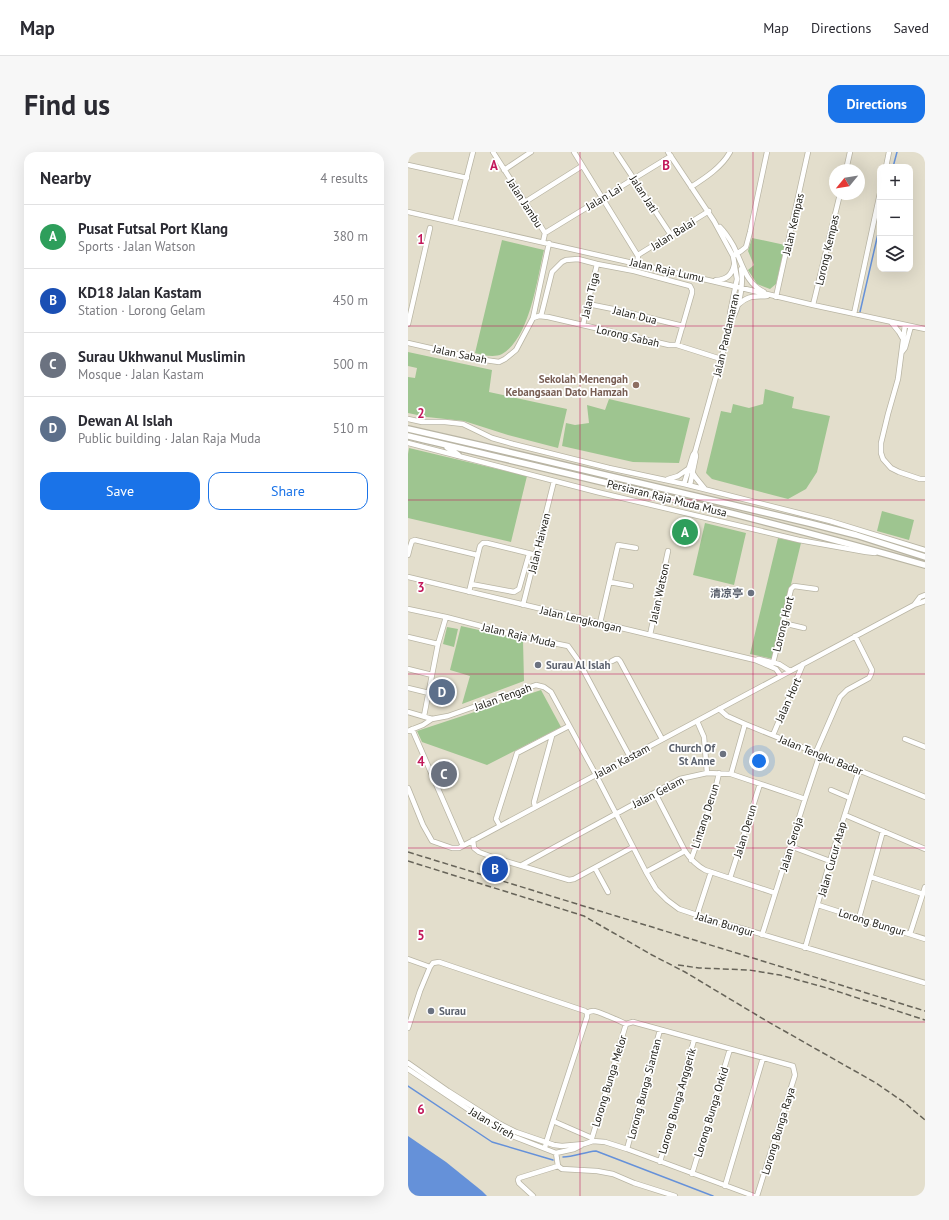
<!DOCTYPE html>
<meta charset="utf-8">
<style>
:root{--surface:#fff;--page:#f7f7f7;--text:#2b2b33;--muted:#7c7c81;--line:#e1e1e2;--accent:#1a73e8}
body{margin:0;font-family:"PT Sans","Noto Sans SC",sans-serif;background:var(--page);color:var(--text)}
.controls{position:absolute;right:12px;top:12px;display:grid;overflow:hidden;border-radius:8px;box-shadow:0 4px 16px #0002}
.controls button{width:36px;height:36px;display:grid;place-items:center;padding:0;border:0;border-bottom:1px solid var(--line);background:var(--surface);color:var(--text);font:20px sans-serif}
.compass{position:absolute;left:421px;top:12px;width:36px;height:36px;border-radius:50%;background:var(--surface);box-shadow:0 4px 16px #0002;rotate:240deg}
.you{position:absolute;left:351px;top:609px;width:14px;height:14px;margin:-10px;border:3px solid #fff;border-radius:50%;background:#1a73e8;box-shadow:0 0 0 6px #1a73e833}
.badge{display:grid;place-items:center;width:26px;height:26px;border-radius:50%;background:var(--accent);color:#fff;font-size:13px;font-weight:700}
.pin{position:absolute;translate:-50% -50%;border:2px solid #fff;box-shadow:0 1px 4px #0006}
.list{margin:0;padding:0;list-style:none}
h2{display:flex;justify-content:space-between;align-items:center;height:52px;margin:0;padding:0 16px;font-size:17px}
h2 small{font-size:13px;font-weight:400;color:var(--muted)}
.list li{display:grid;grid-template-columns:26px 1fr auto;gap:12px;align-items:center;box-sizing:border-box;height:64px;padding:0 16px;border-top:1px solid var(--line)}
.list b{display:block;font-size:15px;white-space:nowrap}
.list p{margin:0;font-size:13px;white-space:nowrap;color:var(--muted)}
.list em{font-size:13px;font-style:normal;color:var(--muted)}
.actions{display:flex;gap:8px;padding:12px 16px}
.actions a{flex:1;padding:9px 0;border:1px solid var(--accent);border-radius:12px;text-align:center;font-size:14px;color:var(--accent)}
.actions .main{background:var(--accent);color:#fff}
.icon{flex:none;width:22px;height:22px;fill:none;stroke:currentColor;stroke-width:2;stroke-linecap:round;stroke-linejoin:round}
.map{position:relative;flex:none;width:517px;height:1044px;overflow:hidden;border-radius:12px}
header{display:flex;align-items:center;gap:24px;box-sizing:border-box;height:56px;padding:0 20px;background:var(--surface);border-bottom:1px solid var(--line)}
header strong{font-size:19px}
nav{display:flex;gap:22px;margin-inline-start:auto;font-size:14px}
.intro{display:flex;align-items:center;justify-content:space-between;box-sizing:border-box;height:96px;padding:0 24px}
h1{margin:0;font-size:28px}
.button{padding:10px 18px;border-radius:12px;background:var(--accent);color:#fff;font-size:14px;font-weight:700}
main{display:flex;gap:24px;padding:0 24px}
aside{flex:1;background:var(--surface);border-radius:12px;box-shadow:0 4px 16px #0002}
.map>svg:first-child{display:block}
.green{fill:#9ec590}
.water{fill:#6591d9}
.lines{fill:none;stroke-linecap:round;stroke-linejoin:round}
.stream{stroke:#6591d9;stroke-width:1.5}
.minor-casing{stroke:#b9b5a4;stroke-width:6}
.major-casing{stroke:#b9b5a4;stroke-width:8}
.minor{stroke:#fff;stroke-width:4.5}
.major{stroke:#fff;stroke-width:5.5}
.rail{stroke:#676459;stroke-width:1.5;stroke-dasharray:6 3;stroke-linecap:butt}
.grid{fill:none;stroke:#c2185b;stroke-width:1;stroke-opacity:0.55}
.education-dot{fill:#8d6e63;stroke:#fff;stroke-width:1.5}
.worship-dot{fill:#6b7280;stroke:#fff;stroke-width:1.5}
.labels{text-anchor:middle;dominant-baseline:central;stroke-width:3.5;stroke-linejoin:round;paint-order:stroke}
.street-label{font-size:11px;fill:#1d1c15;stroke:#fff}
.education-label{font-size:11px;font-weight:bold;fill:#785e54;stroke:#fff;text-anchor:end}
.worship-label{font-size:11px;font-weight:bold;fill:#5b616d;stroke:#fff;text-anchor:end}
.grid-label{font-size:13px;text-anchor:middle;font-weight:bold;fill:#c2185b;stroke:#fff;stroke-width:3.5;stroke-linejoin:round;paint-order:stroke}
</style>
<header>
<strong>Map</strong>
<nav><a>Map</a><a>Directions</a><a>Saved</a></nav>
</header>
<div class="intro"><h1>Find us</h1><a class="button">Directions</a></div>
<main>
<aside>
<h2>Nearby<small>4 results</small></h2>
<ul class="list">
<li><span class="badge" style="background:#2e9e5b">A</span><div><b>Pusat Futsal Port Klang</b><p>Sports · Jalan Watson</p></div><em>380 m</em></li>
<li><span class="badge" style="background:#1a4fb4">B</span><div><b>KD18 Jalan Kastam</b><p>Station · Lorong Gelam</p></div><em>450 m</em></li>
<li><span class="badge" style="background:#6b7280">C</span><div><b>Surau Ukhwanul Muslimin</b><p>Mosque · Jalan Kastam</p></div><em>500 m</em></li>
<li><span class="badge" style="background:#5c6f8a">D</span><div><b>Dewan Al Islah</b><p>Public building · Jalan Raja Muda</p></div><em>510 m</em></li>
</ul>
<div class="actions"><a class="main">Save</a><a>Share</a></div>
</aside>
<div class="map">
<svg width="517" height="1044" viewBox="0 0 517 1044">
<rect width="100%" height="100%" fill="#e3decc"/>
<path class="green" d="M344,86l33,7 -9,39 -6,5 -13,-5 -9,-14 6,-5 -6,-14z
M94,88l42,10c-7,29 -14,88 -42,104 -8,4 -19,1 -27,-1z
M0,200l84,18 -3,22 78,17 -9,39 -50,-13 -44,-14 -37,-4 -19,-4v-36l7,1 2,-10 -9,-2z
M357,237l29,8 -2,11 38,8 -13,56 -11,17 -18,10 -76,-20 -6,-6 15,-62 10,2 2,-9 16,4 14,-4z
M201,247l81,19 -11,45 -46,-1 -71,-16 4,-23 9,2 14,-2 -2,-18 18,5z
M1,296l118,28 -16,66 -103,-24v-64z
M474,359l32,9 -5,20 -32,-9z
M297,371l41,10 -12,52 -41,-10z
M370,386l23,5 -28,116 -23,-5z
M53,474l62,14 1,41 -62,23 8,-28 -20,-6z
M39,475l11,2 -4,18 -11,-3z
M133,538l20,37 -74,38 -65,-23 -5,-11z"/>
<path class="water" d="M0,984l38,26 36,29 5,5h-79z"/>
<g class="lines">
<path class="stream" d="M485,15l4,-15
M452,160l20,-87
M0,934l84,56 61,18
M155,1005c11,0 21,-5 33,-6l117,45"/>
<defs>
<path id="minor" d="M85,0l52,81
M166,0l64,104 -1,8
M208,0l55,83
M260,0l46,69 19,35 4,23 -7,34 1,9 -10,37 -26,93 -2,3 -9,29
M0,13l59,13
M478,15l3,-15
M96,18l27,-18
M438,18l4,-18
M283,35c14,-9 31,-20 39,-35
M117,50l57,-36
M0,60l304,69 101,24 112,24
M47,70l18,-70
M312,75c5,5 9,11 13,18 9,17 12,38 31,47
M135,90l2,-9 126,-77
M230,103l71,-44
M325,104l8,-5 5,-4 4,-15 17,-80
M308,128c10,0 16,-5 18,-15
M368,145l32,-145
M180,152l25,5 70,17
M330,153c10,-10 16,-8 29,-9
M405,153l27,-111
M446,162l26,-121
M133,164l11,-44 10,-10 4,-2 12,-1 19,5 37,7 56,15 2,4v3l-15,52
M125,166l6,-2 9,1 121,28h8l44,14
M323,169c8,-13 13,-36 10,-52
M483,170l8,10 4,7
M0,172l22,-96
M175,173l14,-61
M497,173l-7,54 -10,35 -7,29v10l2,6 8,9 8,4 21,7h5
M0,191l70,16 21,3 6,-3 11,-9 17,-32 16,-75
M494,200l3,-4 6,-22
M0,267l14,3h23l18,2 29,14 21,6 96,24 75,16 146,37 95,29
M0,291l189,49 202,48 67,12 9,1
M284,320l4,6 9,11
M260,327l10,-3 10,-7
M282,333l6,-29 -1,-4
M0,403l2,-8 2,-6 3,-1 62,15
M0,425l347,83 21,9 5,7
M202,430l21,4
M63,432l43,8 5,-3 10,-35
M61,440l11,-46 3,-3h4l49,12
M115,453l31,-124
M506,453l6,-8 5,-2
M0,457l38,8
M192,471l18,-78 18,3
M375,471l21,5
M242,483l18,-84
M0,485l30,7
M348,508l3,-1 20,5 11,7
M204,509l4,-2h2l2,2 42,78
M365,511l18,-74 3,-3 22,3
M0,517l24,6
M0,536l21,5
M311,557l8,7 18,8 180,73
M0,560l24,7 16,-3 88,-31 8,2 7,5 45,83 50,97 10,17 11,11 12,9 18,6 228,68
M16,564l14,-72 8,-27 73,19 49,10 10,14 52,97
M289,569l7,16 3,36
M4,577l51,117
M0,579l15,-6 9,-6
M365,583l30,-71
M497,587l20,8
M408,600l24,-55 7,-7 22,-12 2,-4 1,-4 -17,-34
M323,622l14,-50
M0,636l15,37 9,16 20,7h7l455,-243 11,-4
M423,638l19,8
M247,641l30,58c6,9 11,14 20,19l70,23
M127,655l-1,-5 18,-66
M437,663l80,34
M92,674l-4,-7 21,-66 52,-27
M65,688l1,8 5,4 16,6 74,22 5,-1 59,-32
M382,694l40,15
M283,708c10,-29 22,-57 28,-87
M114,713l158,-86 27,-6 24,1 74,25
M187,716l13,24
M238,720l39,-21
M463,725l52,17
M322,726l30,-94
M410,753l107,34
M289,763l14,-43
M451,766l24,-87
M502,782l15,-47
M354,783l43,-136 15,-45
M397,796l25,-87 29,-91
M0,807l22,8 -10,24 -12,37
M22,815l3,-4 6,-1 146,49 2,2v4l-35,107 -6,19 -1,5
M179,861c8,-5 14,1 21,3 7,3 12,5 18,8l7,-2 160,44 2,9 -38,121
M0,911l40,28 52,33 16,8 38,13 8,1 22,-2 9,-3 12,1 22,7 127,47
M0,917l94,63 54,21 18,-4 8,-4
M145,969l39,17v1
M184,986l34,-114
M219,997l33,-119
M148,1001l2,13 4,3 35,2 16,3 21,9 41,13
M252,1010l34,-122
M284,1022l38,-125
M317,1034l38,-128
M125,1044l-14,-13 -1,-3 1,-2 39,-12"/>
<path id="major" d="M0,277l79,18 322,76 47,12 69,22
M0,284c173,41 346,80 517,129
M39,295l11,8"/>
</defs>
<use href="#minor" class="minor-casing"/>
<use href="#major" class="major-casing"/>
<use href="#minor" class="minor"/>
<use href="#major" class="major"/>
<path class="rail" d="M0,700l517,159
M0,709l176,55 68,39 33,17 80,48 111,63 29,20 20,17
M270,813l21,3 50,2 31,5 47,13 98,32"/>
</g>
<path class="grid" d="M172,0v1044M345,0v1044M0,174h517M0,348h517M0,522h517M0,696h517M0,870h517"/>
<circle class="education-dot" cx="228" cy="233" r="4"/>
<g class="worship-dot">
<circle cx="343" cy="441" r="4"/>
<circle cx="130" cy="513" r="4"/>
<circle cx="315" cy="602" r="4"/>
<circle cx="23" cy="859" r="4"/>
</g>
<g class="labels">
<g class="street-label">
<text transform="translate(236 42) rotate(57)">Jalan Jati</text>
<text transform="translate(196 45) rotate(-31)">Jalan Lai</text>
<text transform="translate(117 51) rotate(57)">Jalan Jambu</text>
<text transform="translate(385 72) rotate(-77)">Jalan Kempas</text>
<text transform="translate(265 82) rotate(-32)">Jalan Balai</text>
<text transform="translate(419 98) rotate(-77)">Lorong Kempas</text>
<text transform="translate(259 118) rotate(13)">Jalan Raja Lumu</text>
<text transform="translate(182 143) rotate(-77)">Jalan Tiga</text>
<text transform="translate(227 163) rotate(14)">Jalan Dua</text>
<text transform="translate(318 183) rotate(-77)">Jalan Pandamaran</text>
<text transform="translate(220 184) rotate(13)">Lorong Sabah</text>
<text transform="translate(52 202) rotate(12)">Jalan Sabah</text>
<text transform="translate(259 346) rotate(14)">Persiaran Raja Muda Musa</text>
<text transform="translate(131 391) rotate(-76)">Jalan Haiwan</text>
<text transform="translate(251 441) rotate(-78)">Jalan Watson</text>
<text transform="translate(173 467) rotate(13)">Jalan Lengkongan</text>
<text transform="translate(375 472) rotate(-76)">Lorong Hort</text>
<text transform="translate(111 483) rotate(13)">Jalan Raja Muda</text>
<text transform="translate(95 545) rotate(-20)">Jalan Tengah</text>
<text transform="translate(380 548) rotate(-66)">Jalan Hort</text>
<text transform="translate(413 603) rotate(22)">Jalan Tengku Badar</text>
<text transform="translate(214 609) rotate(-28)">Jalan Kastam</text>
<text transform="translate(250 640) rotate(-27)">Jalan Gelam</text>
<text transform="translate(297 664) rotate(-72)">Lintang Derun</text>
<text transform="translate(337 679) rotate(-73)">Jalan Derun</text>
<text transform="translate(383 692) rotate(-73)">Jalan Seroja</text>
<text transform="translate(424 707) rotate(-74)">Jalan Cucur Atap</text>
<text transform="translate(464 770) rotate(17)">Lorong Bungur</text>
<text transform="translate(317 772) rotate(17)">Jalan Bungur</text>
<text transform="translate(201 929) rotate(-73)">Lorong Bunga Melor</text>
<text transform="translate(236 937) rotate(-75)">Lorong Bunga Siantan</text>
<text transform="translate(269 949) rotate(-74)">Lorong Bunga Anggerik</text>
<text transform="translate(303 960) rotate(-73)">Lorong Bunga Orkid</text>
<text transform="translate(84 971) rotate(31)">Jalan Sireh</text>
<text transform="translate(370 979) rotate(-73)">Lorong Bunga Raya</text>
</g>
<g class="education-label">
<text x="220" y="227">Sekolah Menengah<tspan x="220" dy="13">Kebangsaan Dato Hamzah</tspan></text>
</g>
<g class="worship-label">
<text x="335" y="441">清凉亭</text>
<text x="138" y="513" text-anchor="start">Surau Al Islah</text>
<text x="307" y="596">Church Of<tspan x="307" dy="13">St Anne</tspan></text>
<text x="31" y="859" text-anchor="start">Surau</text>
</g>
</g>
<g class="grid-label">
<text x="86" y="18">A</text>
<text x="258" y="18">B</text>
<text x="13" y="92">1</text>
<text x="13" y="266">2</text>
<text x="13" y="440">3</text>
<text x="13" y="614">4</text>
<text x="13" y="788">5</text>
<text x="13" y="962">6</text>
</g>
</svg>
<div class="controls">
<button>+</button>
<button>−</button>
<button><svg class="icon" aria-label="layers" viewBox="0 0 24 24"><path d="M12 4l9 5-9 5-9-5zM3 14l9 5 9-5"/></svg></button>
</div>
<svg class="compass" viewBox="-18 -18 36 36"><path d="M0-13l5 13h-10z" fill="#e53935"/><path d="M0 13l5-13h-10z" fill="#7c7c81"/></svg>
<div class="you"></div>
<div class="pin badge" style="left:277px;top:380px;background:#2e9e5b">A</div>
<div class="pin badge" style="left:87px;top:717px;background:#1a4fb4">B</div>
<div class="pin badge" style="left:36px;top:622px;background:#6b7280">C</div>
<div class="pin badge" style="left:34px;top:540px;background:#5c6f8a">D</div>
</div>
</main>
